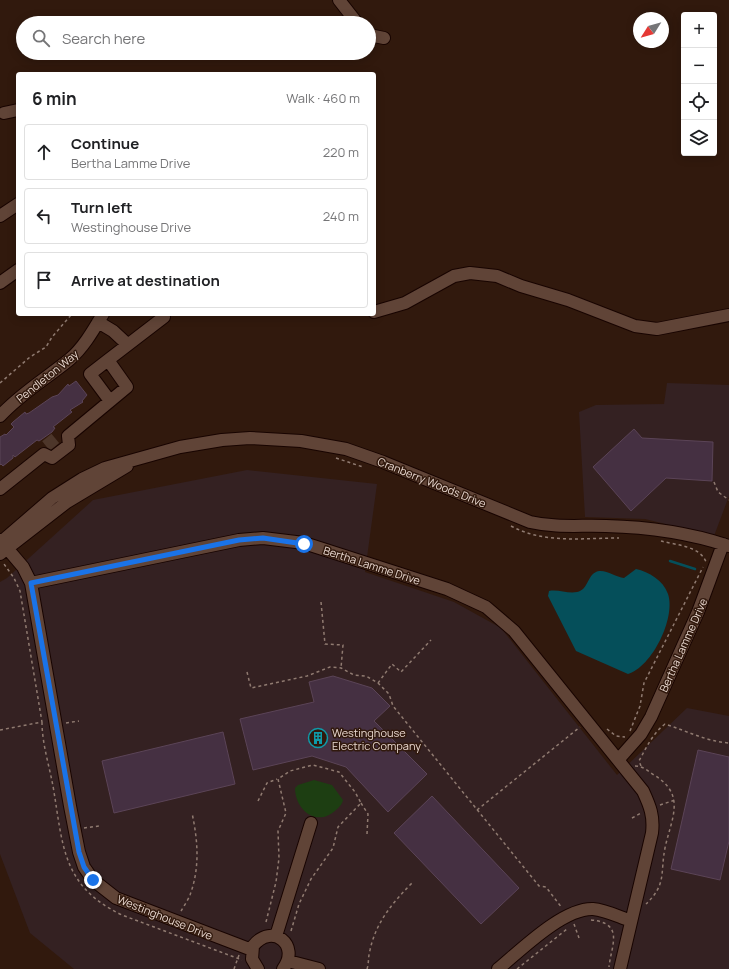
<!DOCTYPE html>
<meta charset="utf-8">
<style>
:root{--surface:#fff;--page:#f6f6f6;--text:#202124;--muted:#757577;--line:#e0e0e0}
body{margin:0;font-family:Manrope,sans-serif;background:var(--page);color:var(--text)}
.controls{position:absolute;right:12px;top:12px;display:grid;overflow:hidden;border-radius:4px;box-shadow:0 2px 10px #0003}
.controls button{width:36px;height:36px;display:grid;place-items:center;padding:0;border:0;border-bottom:1px solid var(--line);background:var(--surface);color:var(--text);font:20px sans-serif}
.compass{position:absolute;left:633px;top:12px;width:36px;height:36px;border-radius:50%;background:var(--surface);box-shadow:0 2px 10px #0003;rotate:233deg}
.stop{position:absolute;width:12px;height:12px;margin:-9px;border:3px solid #1a73e8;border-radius:50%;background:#fff}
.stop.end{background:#1a73e8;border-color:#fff;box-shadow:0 1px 4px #0008}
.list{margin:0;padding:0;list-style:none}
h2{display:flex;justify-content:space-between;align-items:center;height:52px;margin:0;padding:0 16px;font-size:17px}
h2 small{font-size:13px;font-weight:400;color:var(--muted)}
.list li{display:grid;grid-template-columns:26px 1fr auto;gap:12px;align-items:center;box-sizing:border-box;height:56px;margin:0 8px 8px;padding:0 8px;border:1px solid var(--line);border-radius:4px}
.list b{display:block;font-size:15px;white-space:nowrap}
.list p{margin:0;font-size:13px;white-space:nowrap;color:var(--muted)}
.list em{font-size:13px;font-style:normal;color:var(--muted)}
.icon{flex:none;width:22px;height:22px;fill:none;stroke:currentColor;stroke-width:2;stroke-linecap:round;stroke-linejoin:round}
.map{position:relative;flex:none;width:729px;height:969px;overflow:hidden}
.search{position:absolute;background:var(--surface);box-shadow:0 2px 10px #0003;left:16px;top:16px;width:360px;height:44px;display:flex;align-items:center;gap:10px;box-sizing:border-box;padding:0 14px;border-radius:22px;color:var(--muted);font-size:15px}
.panel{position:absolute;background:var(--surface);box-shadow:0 2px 10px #0003;left:16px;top:72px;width:360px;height:244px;border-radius:4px}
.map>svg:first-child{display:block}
.commercial{fill:#342122}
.green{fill:#1d3e12}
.water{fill:#054f5a}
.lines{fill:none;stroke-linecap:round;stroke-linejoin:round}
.stream{stroke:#054f5a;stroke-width:2.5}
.building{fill:#453042;stroke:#5b4457}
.minor-tunnel{stroke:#4d362a;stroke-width:12;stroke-dasharray:12 6;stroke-linecap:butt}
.minor-casing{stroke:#180400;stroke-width:14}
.path{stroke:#907b71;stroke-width:1.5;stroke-dasharray:3 3;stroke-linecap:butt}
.minor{stroke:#604437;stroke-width:12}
.route{stroke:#1a73e8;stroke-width:5}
.labels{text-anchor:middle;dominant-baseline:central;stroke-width:3;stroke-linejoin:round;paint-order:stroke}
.street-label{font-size:11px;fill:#e9d8d0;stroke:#31190d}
.poi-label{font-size:11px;fill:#e9d8d0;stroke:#31190d;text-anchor:start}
</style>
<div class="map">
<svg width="729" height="969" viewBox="0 0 729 969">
<rect width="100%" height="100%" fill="#31190d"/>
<path class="commercial" d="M667,383l62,2v111l-15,40 -69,-17 -60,-2 -6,-105 17,-7 68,-1z
M247,470l130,14 -12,88 89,30 47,26 116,147 70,-67 42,8v253h-655l-44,-36 -30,-79v-272l7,-4 86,-78z"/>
<path class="green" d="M314,780l18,5 11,15c-1,5 -4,7 -7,10 -19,18 -41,0 -41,-22l3,-3z"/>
<path class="water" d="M636,569c13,3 27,11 32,25 8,24 -16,73 -40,80l-52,-23 -28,-55 1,-5c9,-2 19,3 28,1 12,-2 10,-19 22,-21 8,-1 17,6 25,7z"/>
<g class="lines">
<path class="stream" d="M670,561l25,8"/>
</g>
<path class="building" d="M76,381l11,14 -5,6 1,1 -13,8 2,2 -19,15 2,1 -3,4 -10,7 -3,2 -2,-1 -22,17 -2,-2v3l-10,8 -2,-2 -1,1v-28l5,-3 1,1 8,-8 -3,-3 2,-2 12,-10 1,2 3,-1 23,-16 6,-2 10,-11 1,2z
M634,429l8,9 71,4 -1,39 -46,-3 -35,33 -38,-44z
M333,676l39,12 18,18 -16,15 53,53 -39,38 -42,-45 -34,-11 -59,14 -13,-51 74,-17 -5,-20z
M223,732l12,52 -121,29 -12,-52z
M698,750l31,7v84l-9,39 -49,-11z
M432,796l87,92 -38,36 -87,-91z"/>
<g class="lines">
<path class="minor-tunnel" d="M46,446l11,-9"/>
<defs>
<path id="minor" d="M339,0l18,23
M369,35l15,3
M4,113l14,-3
M0,216l18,-12
M0,283l18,-13
M374,312l31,-9 49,-27 16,-3 27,3 24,10 47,14 67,26 22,3 72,-14
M98,322l15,9 14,13
M108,360l-18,14 20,27
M0,416c21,-23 47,-38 70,-57 14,-12 24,-30 33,-45
M0,489l44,-35 8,4 17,-13 -1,-9 59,-49 -19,-27 56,-43
M0,540l23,27 8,16 39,223 9,46 5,15 9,13 23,18 136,52
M0,543l52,-45 30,-19 23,-11 75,-21 42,-7 28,-2 51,3 45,8 37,13 147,60c26,6 50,3 76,4 42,1 84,7 123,20
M0,554l67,-52 60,-36
M31,583l208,-43 24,-2 41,5 143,46 39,18 28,24 129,160c7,15 11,25 9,42l-32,136
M618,760l23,-26 10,-17 47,-105 25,-68
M276,936l35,-113
M288,961l31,8
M258,969l-6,-10 1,-13c19,-24 48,-1 30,23
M498,969c23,-19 65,-61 95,-60 13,1 26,8 38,12"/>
</defs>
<use href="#minor" class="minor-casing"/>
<path class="path" d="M0,383l30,-26 16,-10 6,-10 20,-23
M336,458l27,9
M714,482l4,10 11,8
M511,526c33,18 72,12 108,12
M661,541c15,4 39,5 45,21
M321,602l4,42 18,1 -2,23
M247,672l4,16 56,-12 23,-9 11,1 13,7 12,1 12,7 11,11 4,12 146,180 7,1 16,21
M378,683l14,-19 9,8 30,-32
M42,722c0,21 7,43 11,64 10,58 8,100 69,129l120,45
M66,723l13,-2
M607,729l9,7 9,1
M0,730l42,-8 -22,-131 -6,-13 -10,-14
M630,731l10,-25 4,-23 59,-116
M635,766c8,0 13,5 19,9 33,20 17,44 11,73 -5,25 2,36 -19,56
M641,766l-2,-5c7,-13 14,-28 26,-37 22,7 40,17 64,19
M258,801l9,-18 10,-4
M361,803l7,11 -1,20
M660,805l15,-5
M477,810l103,-83
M632,818l9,-5
M84,828l15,-2
M181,911c3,-5 7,-11 9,-16 10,-27 8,-54 2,-82
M591,920c34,3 20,26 18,47
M266,922l10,-40 3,-24 -1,-27 8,-18 -8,-34 12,-8 23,-6 26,7 16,20 6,11 -23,24 -5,21 -22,31 -12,25 -8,27
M574,924l5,14
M234,969l5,-14
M367,969c2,-6 1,-12 3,-19 6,-28 23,-48 43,-68
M517,969l50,-40"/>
<use href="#minor" class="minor"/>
</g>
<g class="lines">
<path class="route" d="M93,880l-9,-13 -5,-15 -48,-269 208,-43 24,-2 41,6"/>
</g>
<defs>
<symbol id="building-ring" viewBox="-11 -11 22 22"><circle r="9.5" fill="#31190d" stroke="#0f9aa8" stroke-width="1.5"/><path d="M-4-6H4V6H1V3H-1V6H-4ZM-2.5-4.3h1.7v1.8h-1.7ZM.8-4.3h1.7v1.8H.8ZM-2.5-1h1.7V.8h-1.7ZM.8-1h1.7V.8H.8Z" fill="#0f9aa8"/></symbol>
</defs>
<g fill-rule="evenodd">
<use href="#building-ring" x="307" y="727" width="22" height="22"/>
</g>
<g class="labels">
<g class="street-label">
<text transform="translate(47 376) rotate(-39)">Pendleton Way</text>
<text transform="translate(432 482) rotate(22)">Cranberry Woods Drive</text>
<text transform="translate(372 565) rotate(18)">Bertha Lamme Drive</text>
<text transform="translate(683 645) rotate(-66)">Bertha Lamme Drive</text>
<text transform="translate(165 917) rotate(22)">Westinghouse Drive</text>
</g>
<g class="poi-label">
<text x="332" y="732">Westinghouse<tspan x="332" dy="13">Electric Company</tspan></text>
</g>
</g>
</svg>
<div class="controls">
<button>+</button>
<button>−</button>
<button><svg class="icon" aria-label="locate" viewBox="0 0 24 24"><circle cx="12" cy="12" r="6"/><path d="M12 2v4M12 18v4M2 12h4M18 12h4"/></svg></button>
<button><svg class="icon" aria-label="layers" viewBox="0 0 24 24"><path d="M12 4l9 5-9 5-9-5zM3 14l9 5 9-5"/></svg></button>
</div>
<svg class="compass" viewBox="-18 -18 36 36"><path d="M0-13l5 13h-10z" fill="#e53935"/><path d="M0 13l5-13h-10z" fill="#757577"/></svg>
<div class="stop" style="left:304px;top:544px"></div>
<div class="stop end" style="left:93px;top:880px"></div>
<div class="search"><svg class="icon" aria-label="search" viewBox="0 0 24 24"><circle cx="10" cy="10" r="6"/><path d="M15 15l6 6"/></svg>Search here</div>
<section class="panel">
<h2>6 min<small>Walk · 460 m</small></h2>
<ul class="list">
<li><svg class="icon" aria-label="ahead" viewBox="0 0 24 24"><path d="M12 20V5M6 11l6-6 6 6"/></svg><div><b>Continue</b><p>Bertha Lamme Drive</p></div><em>220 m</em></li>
<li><svg class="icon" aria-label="left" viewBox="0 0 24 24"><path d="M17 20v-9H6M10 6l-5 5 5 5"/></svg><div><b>Turn left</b><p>Westinghouse Drive</p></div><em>240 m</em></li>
<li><svg class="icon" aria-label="arrive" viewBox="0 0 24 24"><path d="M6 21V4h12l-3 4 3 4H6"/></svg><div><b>Arrive at destination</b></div></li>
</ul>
</section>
</div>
